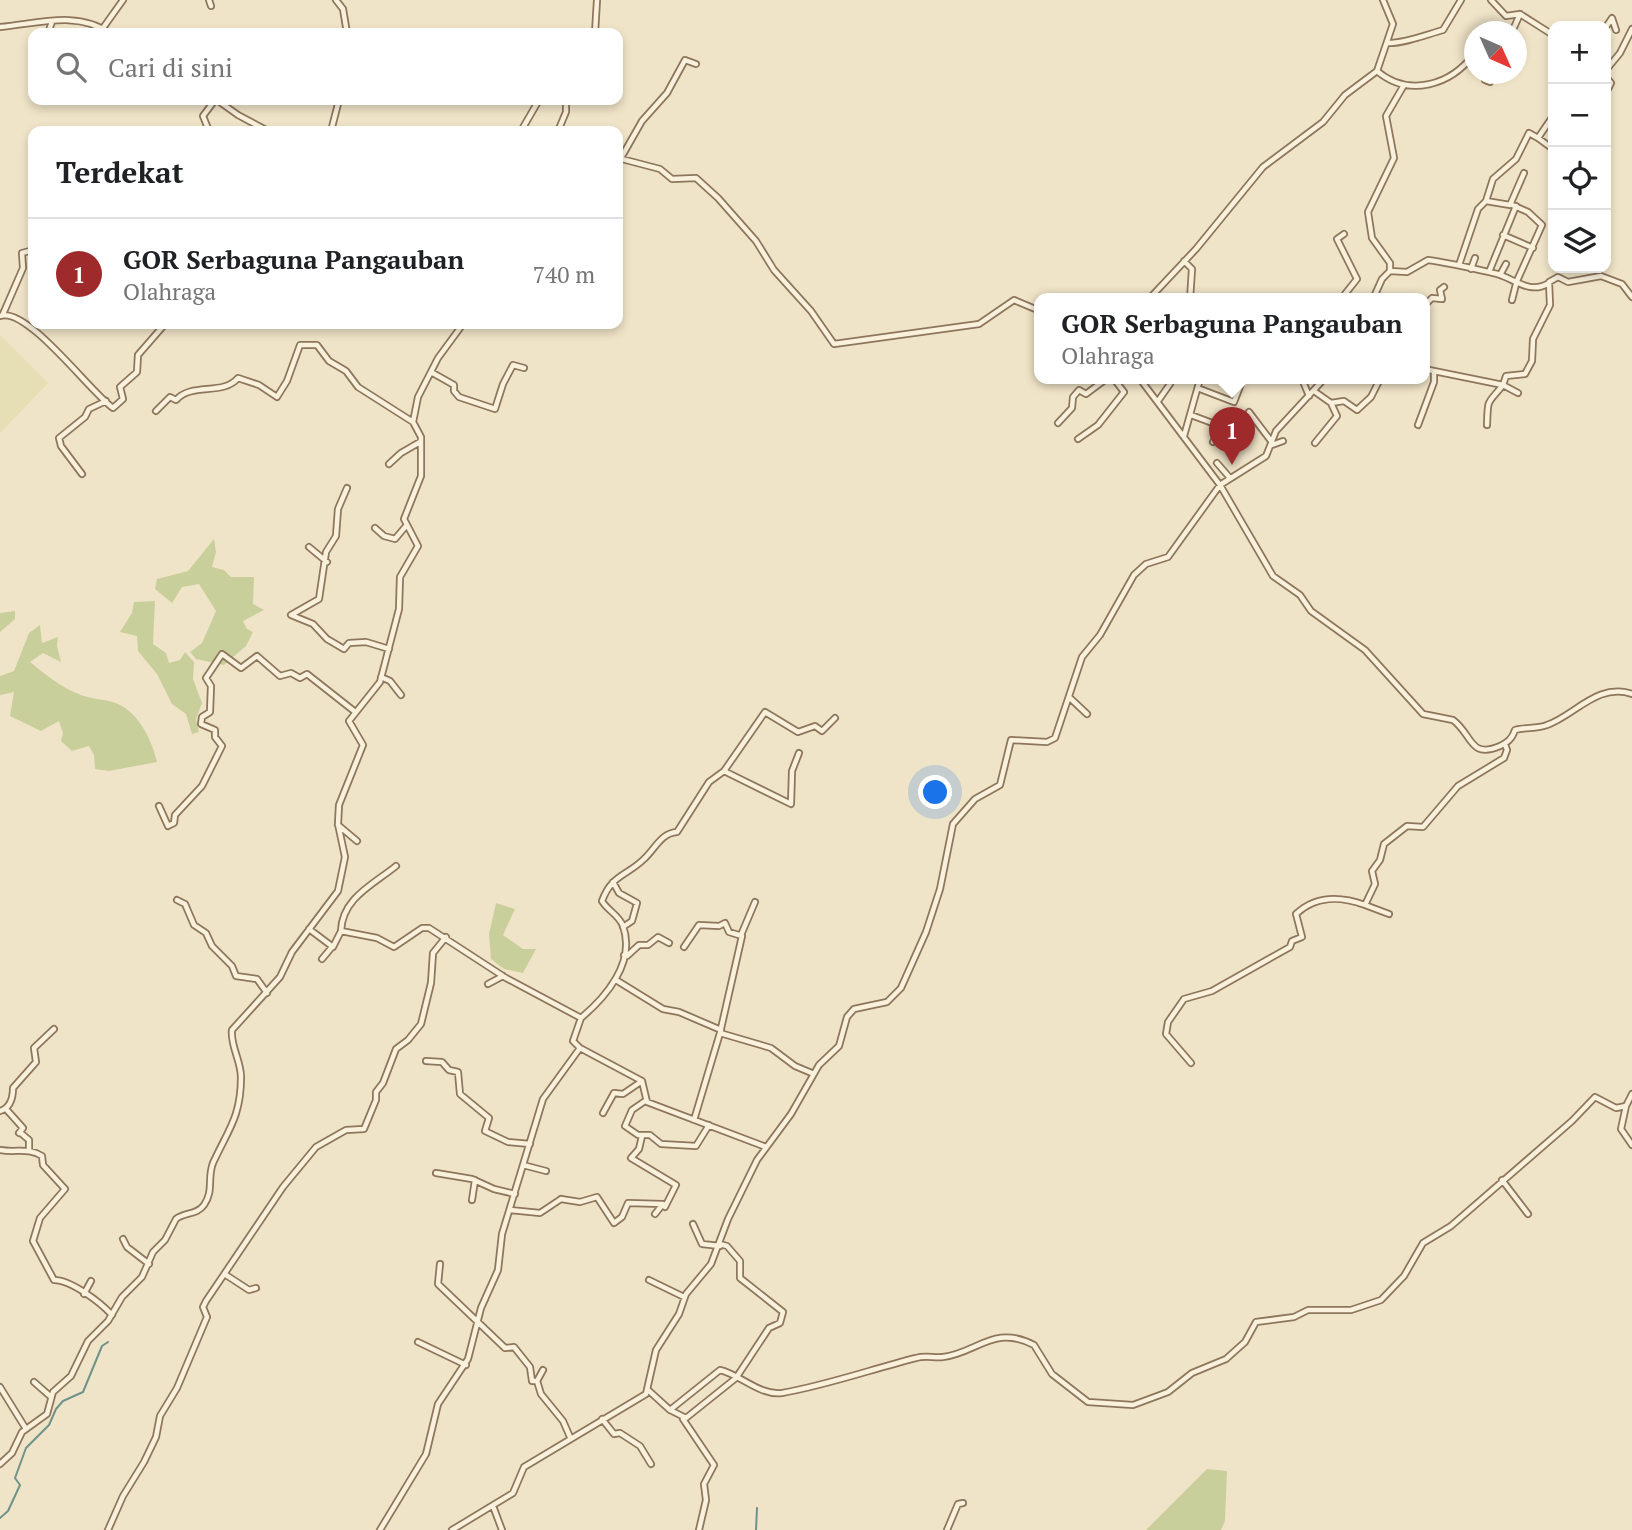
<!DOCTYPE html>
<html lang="id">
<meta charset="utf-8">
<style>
:root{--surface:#fff;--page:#f6f6f6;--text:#202124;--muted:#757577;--line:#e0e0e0;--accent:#9e2a2b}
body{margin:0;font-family:"PT Serif",serif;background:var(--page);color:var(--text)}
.controls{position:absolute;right:21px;top:21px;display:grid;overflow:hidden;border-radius:14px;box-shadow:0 4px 10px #0003}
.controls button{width:63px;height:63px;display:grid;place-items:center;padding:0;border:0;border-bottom:2px solid var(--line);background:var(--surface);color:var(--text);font:35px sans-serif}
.compass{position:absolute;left:1464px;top:21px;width:63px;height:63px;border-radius:50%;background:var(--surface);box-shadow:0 4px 10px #0003;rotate:135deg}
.you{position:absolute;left:936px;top:793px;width:24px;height:24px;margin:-18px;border:5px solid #fff;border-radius:50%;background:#1a73e8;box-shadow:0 0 0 10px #1a73e833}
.badge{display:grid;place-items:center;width:46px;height:46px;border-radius:50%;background:var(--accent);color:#fff;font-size:23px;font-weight:700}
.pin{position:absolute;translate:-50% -58px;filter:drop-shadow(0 2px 4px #0008)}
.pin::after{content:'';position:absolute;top:37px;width:24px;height:21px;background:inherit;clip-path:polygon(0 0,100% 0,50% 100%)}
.popup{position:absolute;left:1034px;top:293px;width:396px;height:91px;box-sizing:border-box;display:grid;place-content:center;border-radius:14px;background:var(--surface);filter:drop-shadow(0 2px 5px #0005);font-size:23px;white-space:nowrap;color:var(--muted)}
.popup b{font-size:26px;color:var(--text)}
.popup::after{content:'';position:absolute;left:50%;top:100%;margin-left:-14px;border:14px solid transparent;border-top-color:var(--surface)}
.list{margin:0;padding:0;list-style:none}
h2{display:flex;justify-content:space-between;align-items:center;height:91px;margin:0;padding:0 28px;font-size:30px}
h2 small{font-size:23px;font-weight:400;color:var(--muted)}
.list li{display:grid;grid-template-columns:46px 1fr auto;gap:21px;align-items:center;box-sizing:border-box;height:112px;padding:0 28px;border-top:2px solid var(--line)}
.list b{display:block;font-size:26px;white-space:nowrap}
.list p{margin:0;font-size:23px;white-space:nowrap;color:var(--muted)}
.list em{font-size:23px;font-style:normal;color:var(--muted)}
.icon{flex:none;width:38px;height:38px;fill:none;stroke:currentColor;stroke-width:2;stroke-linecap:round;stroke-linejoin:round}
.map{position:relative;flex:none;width:1632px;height:1530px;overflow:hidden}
.search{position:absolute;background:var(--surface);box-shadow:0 4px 10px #0003;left:28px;top:28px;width:595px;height:77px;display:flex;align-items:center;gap:18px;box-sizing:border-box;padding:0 24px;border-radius:14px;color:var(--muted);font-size:26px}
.panel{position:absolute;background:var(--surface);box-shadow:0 4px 10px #0003;left:28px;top:126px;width:595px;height:203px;border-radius:14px}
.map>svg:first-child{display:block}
.farmland{fill:#e6deb5}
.green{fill:#c9cf9b}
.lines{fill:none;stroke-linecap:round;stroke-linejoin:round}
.stream{stroke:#6f938a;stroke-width:2}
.minor-casing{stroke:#8d765c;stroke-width:8}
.minor{stroke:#faf1dc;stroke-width:4.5}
</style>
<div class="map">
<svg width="1632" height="1530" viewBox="0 0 1632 1530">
<rect width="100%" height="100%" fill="#f0e4c8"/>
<path class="farmland" d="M0,335l48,48 -48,50z"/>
<path class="green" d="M214,539l2,13 -4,15 12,3 7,7h23l-1,27 11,6 -21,11 4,8 6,3 -7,14 -22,19 -28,-6 -6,-7 12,-9 14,-32 -17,-27 -17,3 -10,16 -17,-14 2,-10 31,-8z
M155,601l-2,43 13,9 3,10 11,-3 5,-8 9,10 -1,17 9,24 -6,16 3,13 -7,2 -6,-20 -14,-10 -15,-30 -19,-23 -1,-15 -17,-4 12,-19 2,-11z
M15,611v8l-15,13v-19z
M40,625l2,18 16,-6 -1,9 4,16 -18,-9 -13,9c16,13 32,26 51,33 12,5 27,4 37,9 22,10 34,37 39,58l-48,9 -14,-2 -1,-14 -5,-9 -17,5 -11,-10 2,-8 -4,-12 -18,10 -31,-15 4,-24 -14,3v-19l14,-5 15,-38z
M496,903l19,6 -12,26 20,14h13l-13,24 -19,-4 -13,-10 -2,-25z
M1207,1469l20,2 -2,50 -4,9h-75z"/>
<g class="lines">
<path class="stream" d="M0,1518l8,-7 12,-26 -5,-7 11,-30 23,-23 7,-16 7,-8 20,-9 19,-46 6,-4
M756,1530l1,-22"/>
<defs>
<path id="minor" d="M209,0l2,6
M336,0l7,9 4,24
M1491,0l15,16 14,-2
M0,27c36,-3 78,-17 109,6
M1606,27l6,-9 4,12
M103,28l20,-28
M1512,32l8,-18 33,21
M48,33l4,-11
M595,33l2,-33
M1388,43c18,0 37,-8 55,-13l18,-30
M1606,70l14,-17 12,-24
M1377,71c32,27 74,14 97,-17
M1487,74l-2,6 5,2
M1606,77l5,6 -5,10
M217,100l21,15 30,16
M209,131l-6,-15 12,-16
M331,131l8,-31
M521,131l18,-31
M558,131l8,-19v-12
M1538,138l15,11
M618,158l42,11 12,10 24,-1 22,20 38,43 18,29 37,41 23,33 145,-20 35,-24 26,11
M621,158l21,-37 25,-28 18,-33 11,4
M1486,201l24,4 14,-32
M1510,204l18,8 14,13 -26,58
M1344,234l-7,5 20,40 -12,15 2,5
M1503,235l30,13
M33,236v4
M1184,261l8,8 -2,30
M1459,265l19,-56 8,-8 7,-22 23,-20 13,-26 9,5 15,-22
M1471,269l4,-11
M1390,271v-8l-18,-25 -4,-26 26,-54 -8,-42 18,-31
M1489,272l27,-66
M1500,275l6,-11
M1149,299l47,-50 67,-82 60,-45 22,-27 32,-24 16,-47 -10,-24
M1373,299l9,-20 8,-8 17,1 21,-12c22,3 43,8 65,13 19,3 35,23 56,10
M1512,300l4,-16
M1424,306l8,-8 10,1 -2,-9 4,-3
M3,314l20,-46 -1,-15 11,-3
M0,316c27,-10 90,76 113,92l10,-9 -3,-12 17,-15 1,-17 27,-31
M1424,369l79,16 3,-9 19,-2 7,-13 1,-22 17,-34 -1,-23 9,-5 10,5 33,-6 21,8 10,13
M431,372l23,13v6l5,6 36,12 8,-25 10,-19 11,3
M1140,379l80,106 53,91 27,19 11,16 54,39 58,64 30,6c20,15 16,39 47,26 8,-4 12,-7 15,-16 10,-3 22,-1 32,-5 27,-9 51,-43 85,-31
M1302,379l7,17
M1200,389l34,13 9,-23
M1314,391l17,12 13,-2 13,9 14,-13 9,-18
M1158,401l12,-17
M156,411l14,-14 6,3c16,-18 47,-4 62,-22l21,7 18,12 10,-16 13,-36h17l12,16 17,10 12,16 55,35
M1249,412l22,29
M1191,415l32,12
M1058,423l14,-15 1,-11 6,-7 7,4 20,-15
M1418,425l16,-43v-11
M1487,425c1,-28 0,-20 16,-40l15,8
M1184,436l16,-57
M1078,439l20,-14 26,-33 -10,-13
M1213,442l15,-24
M1315,443l22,-27 -6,-13
M1272,445l11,-4
M1217,463l13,15
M389,464l12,-11 19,-11
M82,474l-21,-28 -2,-8 26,-21 4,-8 17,-8
M347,488l-9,21 -2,27 -10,16 -7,47 -28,16 22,9 14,15 17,10 5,-6 17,-1 23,7
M375,528l9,8 11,3 11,-13
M309,547l18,15
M381,677l9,4 11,14
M1070,698l17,16
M724,771l67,33 1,-33 7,-18
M159,806l9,20 6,-3 1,-8 27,-29 20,-40 -7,-9v-7l-14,-6 1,-7 8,-5 1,-26 -5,-8 16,-24 19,14 16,-12 23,20 11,-3 9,5 7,-4 47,37
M338,825l19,16
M613,882l6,11 18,10 -5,18 -9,6
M177,900l8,4 9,21 12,8 6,13 20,20 4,10 21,3 10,14
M1365,905l24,9
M309,929l24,18 8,-16 36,7 17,9 28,-19h7l77,50 75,40 -8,23 7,7
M341,931c1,-33 33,-47 55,-65
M741,935l14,-33
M684,947l15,-22 20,1 6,-3 4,9 13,4 -22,97 51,15 24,18 19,8
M624,955l3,1 12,-11h9l10,-8 11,6
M322,959l10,-12
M616,980l47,29 16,3 42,18
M488,984l15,-8
M581,1018c25,-21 55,-56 42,-92 -4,-11 -16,-16 -21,-25 10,-27 25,-25 42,-42 11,-10 17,-26 33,-27l32,-50 15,-11 41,-59 33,20 17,-6 7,5 13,-13
M426,1061l16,1 7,8 9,2 2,22 29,24 -4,13 23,11 22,2
M1191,1063l-25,-29 2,-12 16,-23 28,-8 78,-44 2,-6 10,-4 -6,-23c20,-19 44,-18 69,-9l10,-21 -3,-13 8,-11 4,-16 23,-18 16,1 35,-41 46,-28 3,-8 -2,-6
M645,1101l-13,9 -7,16 13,9h12l11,9 35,2 13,-21
M1626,1106l-5,23 11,16
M6,1109l17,19 -4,5
M0,1111c10,-3 13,-13 13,-23l23,-26 -2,-14 20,-19
M603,1113l11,-20 9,1 19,-13
M694,1120l26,-87
M22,1134l7,6v10
M642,1136l-3,13 -8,9 45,27 -11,22
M0,1150c16,3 28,-3 42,6l1,9 22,24 -25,29 -7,23 21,39c17,0 46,22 58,35
M523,1165l23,6
M436,1173l36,6 22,10 21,5
M1502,1180l26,34
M561,1199l19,3 17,-5 17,26 8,-6 6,-14 35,1 -8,10
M472,1200l3,-20
M510,1210l30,3 21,-14
M693,1224l9,20 18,2
M123,1239l4,8 22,17
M720,1244l7,2 13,15v17l43,34 -3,11 -11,5 -31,47
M440,1264l-2,20 67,64 9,-1 16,20 2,14h5
M226,1275l23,15 7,-2
M649,1280l35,17
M84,1294l7,-13
M418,1342l48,23
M543,1370l-6,11 4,13 22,27 7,16
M34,1382l16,14
M0,1387l26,42
M648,1390l22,20 50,-40c19,4 40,26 62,23 46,-8 90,-24 134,-35 9,-3 18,0 27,-1 34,-4 51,-33 91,-12l18,29 36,28 45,3 35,-13 24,-19 34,-14 19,-17 11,-20 38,-5 14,-7h43l30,-10 23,-24 19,-33 28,-17 121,-105 23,-24 21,11 10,-2 6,-12
M670,1410l16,8 50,-40
M602,1419l12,15 6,-1 20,13 11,18
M683,1419l31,46 -10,19 2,16 -7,30
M0,1464l12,-11 10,-21 25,-18 6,-22 18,-16 17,-35 20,-20 14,-24 20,-20 11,-25 12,-12 11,-21c9,-7 21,-4 28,-14 10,-14 3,-27 9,-42 15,-33 28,-46 28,-86 0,-16 -11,-32 -9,-47l48,-53 12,-25 46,-61 7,-34 -7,-33 1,-19 24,-60 -14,-24 31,-39 19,-73 1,-32 18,-31 -14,-27 17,-43v-39l-8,-15 5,-25 20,-39 25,-34
M493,1506l9,24
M108,1530l15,-34 21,-34 12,-25 4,-21 17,-28 30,-71 -4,-10 3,-6 77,-114 33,-40 30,-17 18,-1 12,-29v-8l7,-9 13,-34 12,-9 13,-16 10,-41 2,-30 13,-16
M380,1530l46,-76 12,-50 30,-45 13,-51 17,-38 4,-36 41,-135 37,-51 62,33 5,21 119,45
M452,1530l61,-37 11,-26 122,-73 10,-44 23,-36 7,-20 25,-30 17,-45 29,-59 34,-46 28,-49 20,-19 8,-29 7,-8 33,-7 14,-14 25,-56 14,-43 13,-65 22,-25 25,-14 11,-45 36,2 8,-4 27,-81 18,-22 34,-60 12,-11 22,-7 52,-72 46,-29 10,-25 48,-52
M947,1530l11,-26 5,-1"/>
</defs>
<use href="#minor" class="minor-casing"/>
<use href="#minor" class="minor"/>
</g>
</svg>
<div class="controls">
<button>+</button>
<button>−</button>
<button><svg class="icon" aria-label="locate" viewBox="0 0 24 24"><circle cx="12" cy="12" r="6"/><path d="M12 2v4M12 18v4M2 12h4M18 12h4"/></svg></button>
<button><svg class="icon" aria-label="layers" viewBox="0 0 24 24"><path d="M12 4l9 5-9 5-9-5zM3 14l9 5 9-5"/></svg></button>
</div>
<svg class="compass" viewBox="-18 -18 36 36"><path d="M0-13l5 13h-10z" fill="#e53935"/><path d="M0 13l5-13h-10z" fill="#757577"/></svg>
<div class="you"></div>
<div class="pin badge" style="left:1232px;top:465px">1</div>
<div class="popup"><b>GOR Serbaguna Pangauban</b>Olahraga</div>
<div class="search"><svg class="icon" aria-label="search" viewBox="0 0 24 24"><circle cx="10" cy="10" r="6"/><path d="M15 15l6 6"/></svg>Cari di sini</div>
<section class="panel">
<h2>Terdekat<small></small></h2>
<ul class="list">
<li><span class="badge">1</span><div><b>GOR Serbaguna Pangauban</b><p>Olahraga</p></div><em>740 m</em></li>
</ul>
</section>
</div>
